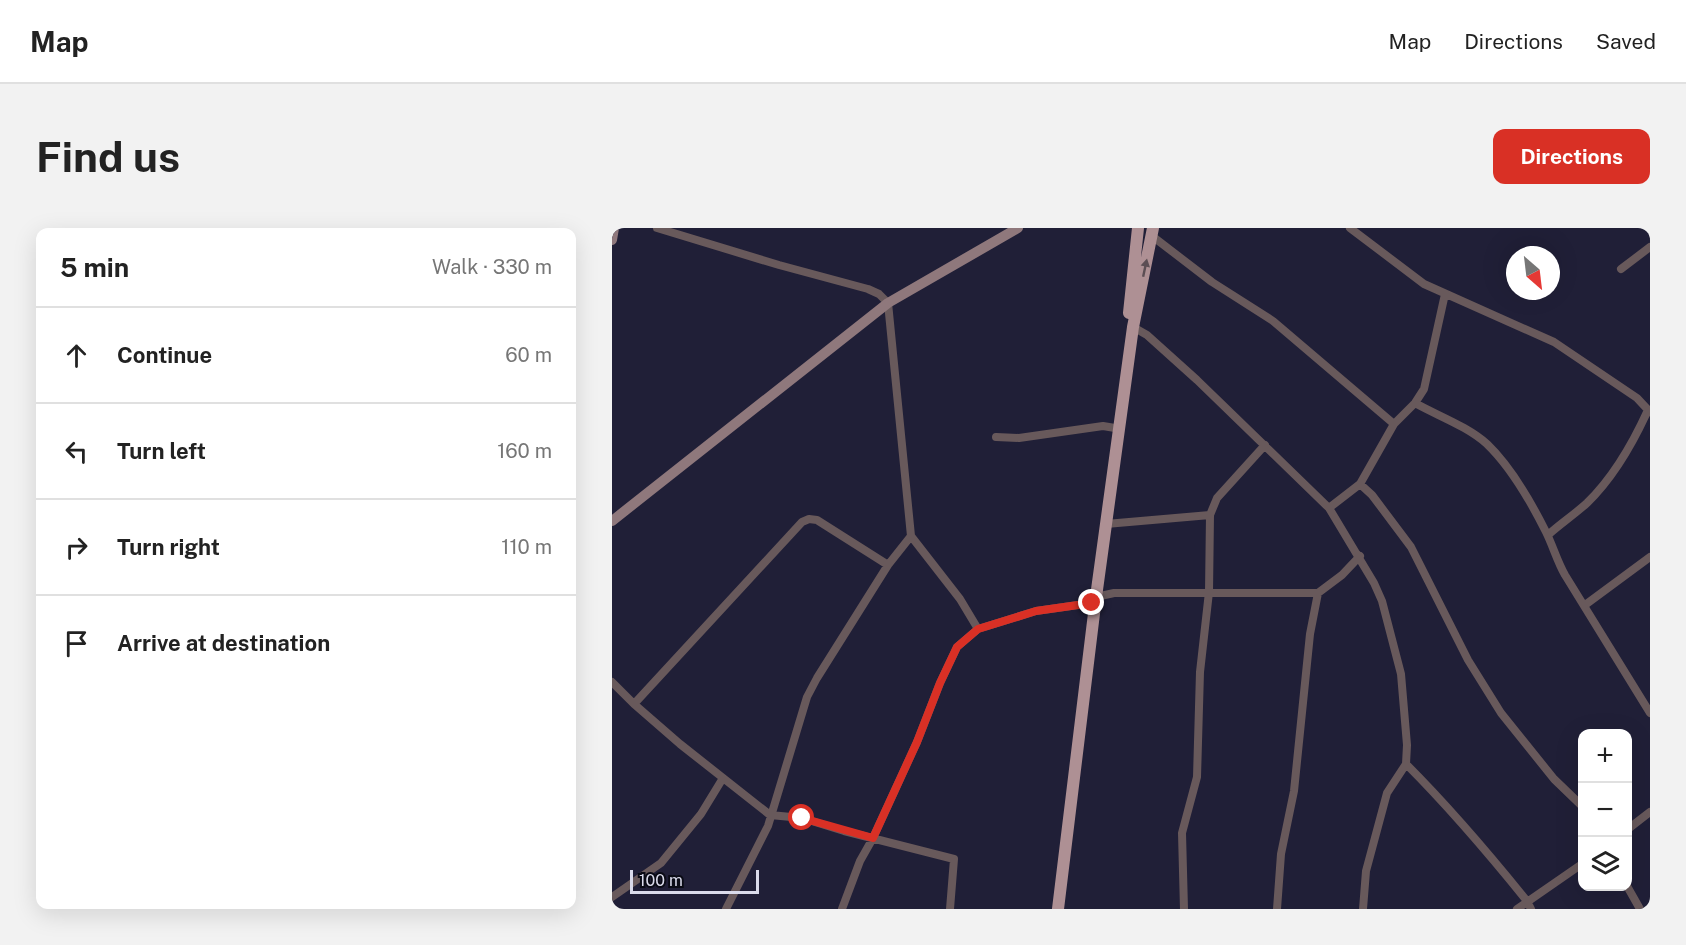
<!DOCTYPE html>
<meta charset="utf-8">
<style>
:root{--surface:#fff;--page:#f2f2f2;--text:#222;--muted:#767676;--line:#e0e0e0;--accent:#d93025}
body{margin:0;font-family:"Public Sans",sans-serif;background:var(--page);color:var(--text)}
.controls{position:absolute;right:18px;bottom:18px;display:grid;overflow:hidden;border-radius:12px;box-shadow:0 6px 24px #0002}
.controls button{width:54px;height:54px;display:grid;place-items:center;padding:0;border:0;border-bottom:2px solid var(--line);background:var(--surface);color:var(--text);font:30px sans-serif}
.compass{position:absolute;left:894px;top:18px;width:54px;height:54px;border-radius:50%;background:var(--surface);box-shadow:0 6px 24px #0002;rotate:152deg}
.scale{position:absolute;left:18px;bottom:15px;width:129px;box-sizing:border-box;padding-left:6px;border:3px solid #dadbeb;border-top:0;font-size:16px;line-height:21px;white-space:nowrap;color:#dadbeb;-webkit-text-stroke:4px #0a0b15;paint-order:stroke}
.stop{position:absolute;width:18px;height:18px;margin:-14px;border:4px solid #d93025;border-radius:50%;background:#fff}
.stop.end{background:#d93025;border-color:#fff;box-shadow:0 2px 6px #0008}
.list{margin:0;padding:0;list-style:none}
h2{display:flex;justify-content:space-between;align-items:center;height:78px;margin:0;padding:0 24px;font-size:26px}
h2 small{font-size:20px;font-weight:400;color:var(--muted)}
.list li{display:grid;grid-template-columns:39px 1fr auto;gap:18px;align-items:center;box-sizing:border-box;height:96px;padding:0 24px;border-top:2px solid var(--line)}
.list b{display:block;font-size:22px;white-space:nowrap}
.list em{font-size:20px;font-style:normal;color:var(--muted)}
.icon{flex:none;width:33px;height:33px;fill:none;stroke:currentColor;stroke-width:2;stroke-linecap:round;stroke-linejoin:round}
.map{position:relative;flex:none;width:1038px;height:681px;overflow:hidden;border-radius:12px}
header{display:flex;align-items:center;gap:36px;box-sizing:border-box;height:84px;padding:0 30px;background:var(--surface);border-bottom:2px solid var(--line)}
header strong{font-size:28px}
nav{display:flex;gap:33px;margin-inline-start:auto;font-size:21px}
.intro{display:flex;align-items:center;justify-content:space-between;box-sizing:border-box;height:144px;padding:0 36px}
h1{margin:0;font-size:42px}
.button{padding:15px 27px;border-radius:12px;background:var(--accent);color:#fff;font-size:21px;font-weight:700}
main{display:flex;gap:36px;padding:0 36px}
aside{flex:1;background:var(--surface);border-radius:12px;box-shadow:0 6px 24px #0002}
.map>svg:first-child{display:block}
.lines{fill:none;stroke-linecap:round;stroke-linejoin:round}
.street{stroke:#68595b;stroke-width:8}
.secondary{stroke:#8f787c;stroke-width:10}
.primary{stroke:#ae9094;stroke-width:12}
.oneway{fill:#5c4e54}
.route{stroke:#d93025;stroke-width:8}
</style>
<header>
<strong>Map</strong>
<nav><a>Map</a><a>Directions</a><a>Saved</a></nav>
</header>
<div class="intro"><h1>Find us</h1><a class="button">Directions</a></div>
<main>
<aside>
<h2>5 min<small>Walk · 330 m</small></h2>
<ul class="list">
<li><svg class="icon" aria-label="ahead" viewBox="0 0 24 24"><path d="M12 20V5M6 11l6-6 6 6"/></svg><div><b>Continue</b></div><em>60 m</em></li>
<li><svg class="icon" aria-label="left" viewBox="0 0 24 24"><path d="M17 20v-9H6M10 6l-5 5 5 5"/></svg><div><b>Turn left</b></div><em>160 m</em></li>
<li><svg class="icon" aria-label="right" viewBox="0 0 24 24"><path d="M7 20v-9h11M14 6l5 5-5 5"/></svg><div><b>Turn right</b></div><em>110 m</em></li>
<li><svg class="icon" aria-label="arrive" viewBox="0 0 24 24"><path d="M6 21V4h12l-3 4 3 4H6"/></svg><div><b>Arrive at destination</b></div></li>
</ul>
</aside>
<div class="map">
<svg width="1038" height="681" viewBox="0 0 1038 681">
<rect width="100%" height="100%" fill="#201f37"/>
<g class="lines">
<path class="street" d="M45,0l122,37 89,24 11,5 9,9 23,233 49,63 18,30
M738,0l74,56 130,58 83,56 13,14
M540,8l60,46 61,39 121,103
M1009,41l29,-22
M521,99l14,8 50,45 132,128 45,75 8,18 19,73 6,71 -1,19 -19,29 -21,78 -3,38
M803,175c23,13 52,23 72,41 25,24 44,58 59,88 7,14 11,29 19,43l85,138
M384,209l23,1 84,-12 12,2
M748,256l12,11 39,52 57,113 33,53 53,66 28,27
M717,280l31,-24 34,-60 21,-21 9,-14 21,-95
M494,296l104,-9
M936,307c12,-11 27,-21 39,-32 26,-25 46,-60 61,-93
M484,369l18,-4h204l24,-18 18,-19
M973,377l65,-48
M0,454l22,22 46,40 90,71 32,3 42,13 110,28 -4,50
M22,476l168,-182 7,-3 8,1 71,45
M794,536c43,43 83,90 121,137l4,8
M1016,601l22,-17
M1015,658l13,23
M0,669l49,-34 40,-49 22,-36
M114,681l42,-83 39,-129 10,-19 71,-113 23,-29
M230,681l18,-48 13,-23 44,-96 23,-59 17,-36 21,-18 58,-18 56,-8
M572,681l-2,-76 15,-56 3,-105 9,-80 1,-77 7,-17 48,-53
M665,681l4,-55 13,-63 16,-157 8,-41
M905,681l65,-45"/>
<path class="secondary" d="M0,12l2,-12
M0,293l276,-218 130,-75"/>
<path class="primary" d="M517,85l9,-85
M446,681l38,-312 37,-270 20,-99"/>
</g>
<defs><path id="oneway-solid" d="M-6-.8H1V-3.2L6.5 0L1 3.2V.8H-6Z" transform="scale(1.5)"/></defs>
<use class="oneway" href="#oneway-solid" transform="translate(533 40) rotate(-78)"/>
<g class="lines">
<path class="route" d="M190,590l71,20 44,-96 23,-59 17,-36 21,-18 58,-18 56,-8"/>
</g>
</svg>
<div class="controls">
<button>+</button>
<button>−</button>
<button><svg class="icon" aria-label="layers" viewBox="0 0 24 24"><path d="M12 4l9 5-9 5-9-5zM3 14l9 5 9-5"/></svg></button>
</div>
<svg class="compass" viewBox="-18 -18 36 36"><path d="M0-13l5 13h-10z" fill="#e53935"/><path d="M0 13l5-13h-10z" fill="#767676"/></svg>
<div class="scale">100 m</div>
<div class="stop" style="left:190px;top:590px"></div>
<div class="stop end" style="left:480px;top:375px"></div>
</div>
</main>
